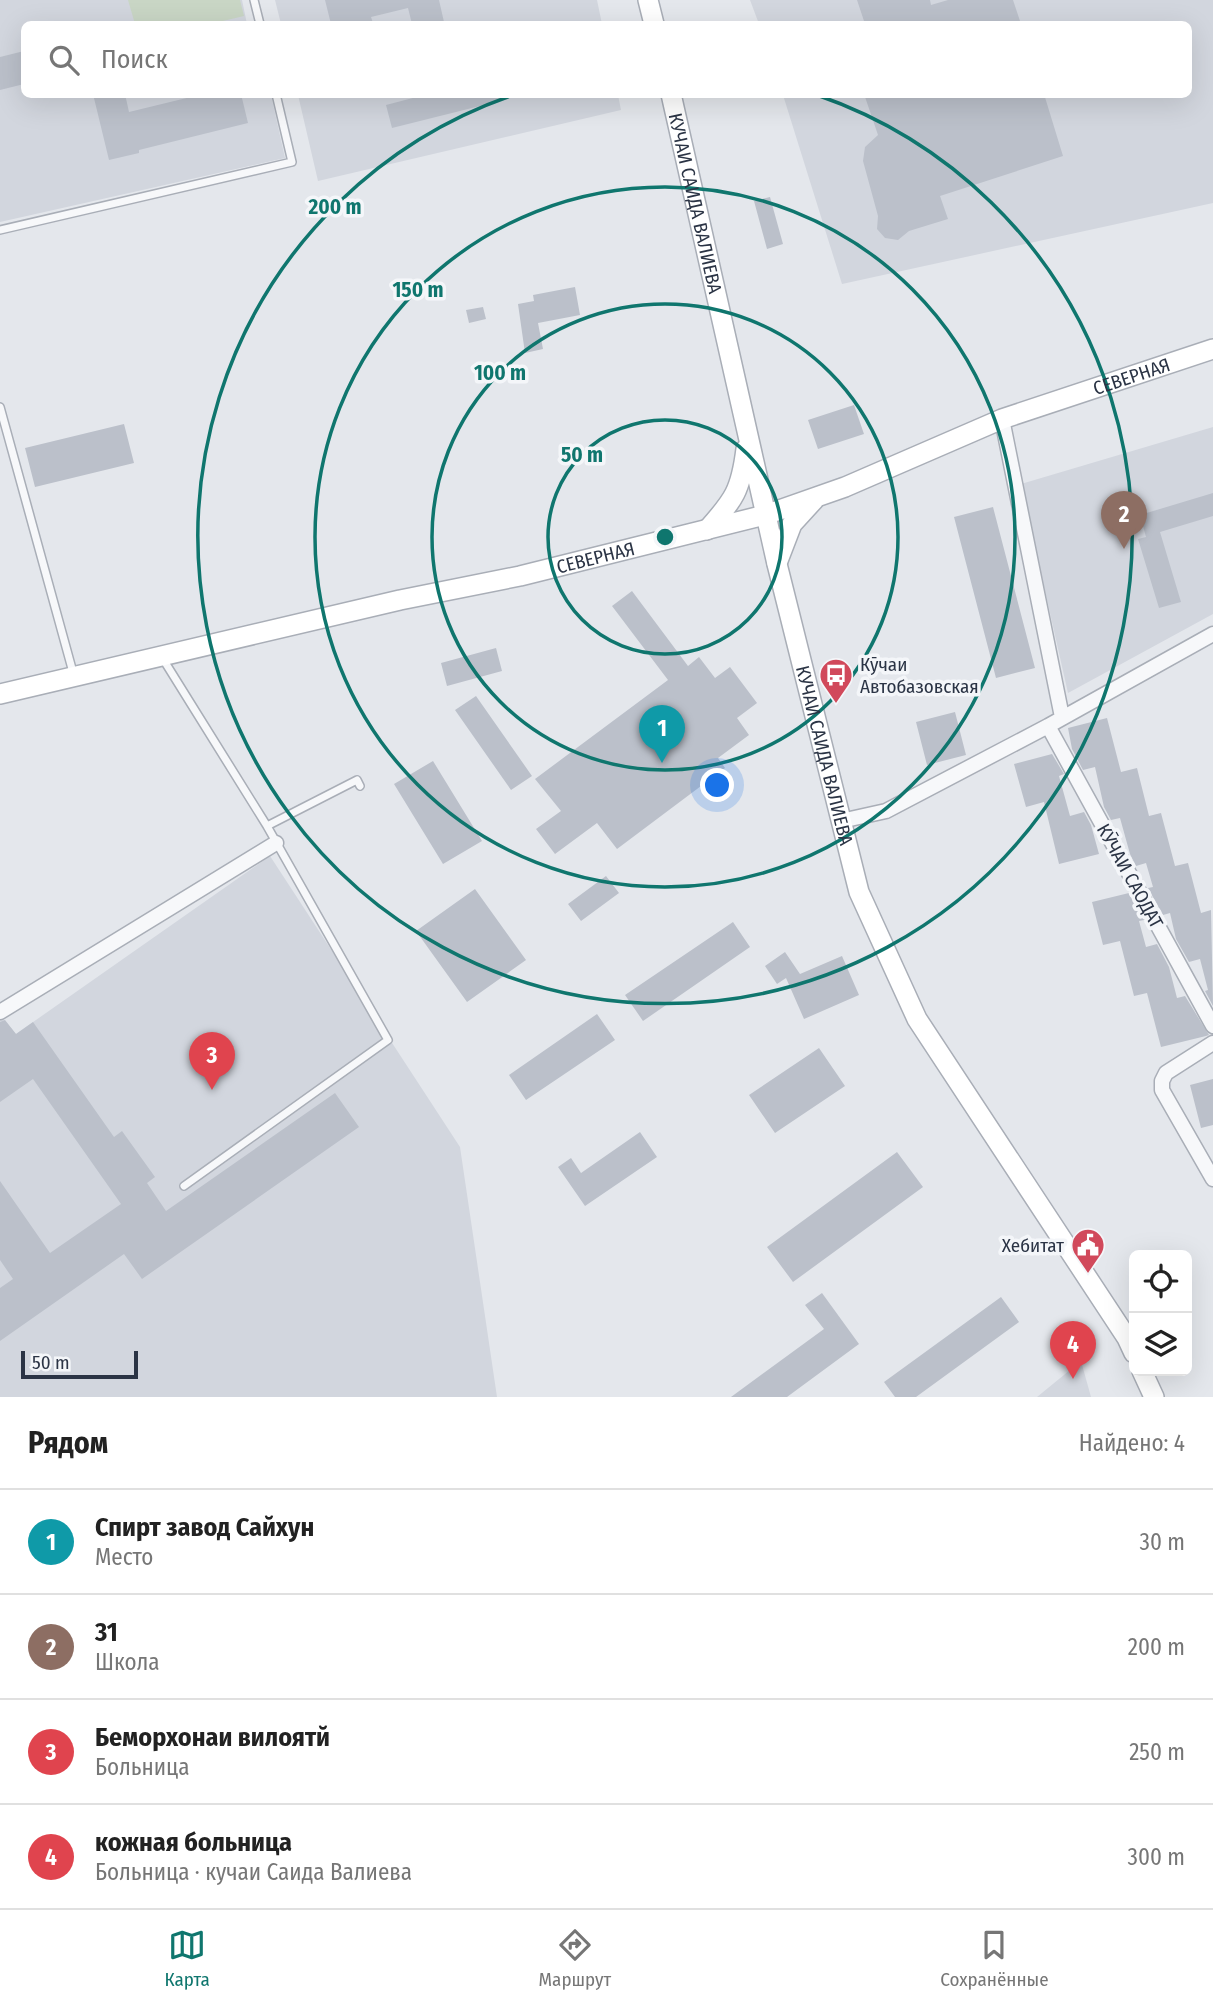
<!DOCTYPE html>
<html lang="ru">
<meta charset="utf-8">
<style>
:root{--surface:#fff;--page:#f6f6f6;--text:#222;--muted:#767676;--line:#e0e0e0;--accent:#0f766e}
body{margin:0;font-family:"Fira Sans Condensed",sans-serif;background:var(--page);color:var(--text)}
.controls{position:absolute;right:21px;bottom:21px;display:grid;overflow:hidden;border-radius:10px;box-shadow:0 7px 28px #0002}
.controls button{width:63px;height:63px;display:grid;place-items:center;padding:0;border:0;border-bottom:2px solid var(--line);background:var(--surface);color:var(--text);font:35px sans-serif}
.scale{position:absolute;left:21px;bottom:18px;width:117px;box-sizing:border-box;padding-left:7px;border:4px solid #2b3445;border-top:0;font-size:19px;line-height:24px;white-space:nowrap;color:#2b3445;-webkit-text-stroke:5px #f4f6f9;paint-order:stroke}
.you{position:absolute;left:718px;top:786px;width:24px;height:24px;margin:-18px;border:5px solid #fff;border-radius:50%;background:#1a73e8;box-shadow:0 0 0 10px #1a73e833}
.badge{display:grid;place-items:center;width:46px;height:46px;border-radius:50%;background:var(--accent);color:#fff;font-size:23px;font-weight:700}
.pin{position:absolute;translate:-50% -58px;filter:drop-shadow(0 2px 4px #0008)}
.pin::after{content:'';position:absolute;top:37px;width:24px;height:21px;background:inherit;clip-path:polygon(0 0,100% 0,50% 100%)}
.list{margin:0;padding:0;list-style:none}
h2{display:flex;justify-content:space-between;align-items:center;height:91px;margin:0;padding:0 28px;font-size:30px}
h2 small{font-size:23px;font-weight:400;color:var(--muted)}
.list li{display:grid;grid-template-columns:46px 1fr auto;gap:21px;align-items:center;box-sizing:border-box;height:105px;padding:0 28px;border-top:2px solid var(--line)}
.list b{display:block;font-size:26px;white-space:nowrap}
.list p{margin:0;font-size:23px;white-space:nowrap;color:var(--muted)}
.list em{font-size:23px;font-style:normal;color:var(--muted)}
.icon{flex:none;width:38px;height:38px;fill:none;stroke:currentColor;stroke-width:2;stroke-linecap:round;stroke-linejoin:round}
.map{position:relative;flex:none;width:1213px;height:1397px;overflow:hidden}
.search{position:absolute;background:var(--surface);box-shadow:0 7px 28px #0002;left:21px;right:21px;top:21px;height:77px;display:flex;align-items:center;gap:18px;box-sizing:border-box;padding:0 24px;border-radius:10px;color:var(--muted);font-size:26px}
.sheet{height:511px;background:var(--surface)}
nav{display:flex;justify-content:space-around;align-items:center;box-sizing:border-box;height:98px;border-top:2px solid var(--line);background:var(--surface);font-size:19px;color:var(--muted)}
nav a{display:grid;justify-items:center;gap:4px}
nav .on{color:var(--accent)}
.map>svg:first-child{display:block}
.built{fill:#d2d6de}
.green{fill:#c9d6c5}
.building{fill:#bbc0ca}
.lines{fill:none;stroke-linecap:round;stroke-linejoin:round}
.lane-casing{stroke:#a9aeb7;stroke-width:10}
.street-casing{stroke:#a9aeb7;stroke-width:17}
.secondary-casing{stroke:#a9aeb7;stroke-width:22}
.lane{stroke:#f7f8fa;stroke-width:7}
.street{stroke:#f7f8fa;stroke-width:14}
.secondary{stroke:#fff;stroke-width:19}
.ring{fill:none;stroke:#0f766e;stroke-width:3.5}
.labels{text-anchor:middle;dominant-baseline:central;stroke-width:7;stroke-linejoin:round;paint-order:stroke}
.street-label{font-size:19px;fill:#2b3445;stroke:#f4f6f9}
.poi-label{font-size:19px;fill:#2b3445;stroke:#f4f6f9;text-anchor:start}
.centre{fill:#0f766e;stroke:#f4f6f9;stroke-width:3.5}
.ring-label{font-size:21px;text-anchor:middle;font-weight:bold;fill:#0f766e;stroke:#f4f6f9;stroke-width:7;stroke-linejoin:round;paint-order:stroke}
</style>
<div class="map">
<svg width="1213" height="1397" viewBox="0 0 1213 1397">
<rect width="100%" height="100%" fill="#e4e7ec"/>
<path class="built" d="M0,0h242l5,24h-223v70l247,1 14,63 -285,64z
M275,0h322l5,24h-321z
M750,0h463v203l-371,81 -59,-189 405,-1v-70h-429z
M298,95h320l3,15 -303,71z
M1213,427v187l-145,79 -47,-209z
M270,856l190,291 37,250h-497v-382l16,19z
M1081,1361l10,36h-54z"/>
<path class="green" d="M128,0h112l4,16 -34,8h-75z"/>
<path class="building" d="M325,0h114l5,22 -32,2 -4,-16 -37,9 2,6 -7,1h-35z
M857,0h73l1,5 17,-5h65l8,24h-156z
M24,51v33l-24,6v-33z
M93,94h32l4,18 74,-18h38l7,29 -109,27v3l-30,7z
M428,94h79l1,5 -116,29 -6,-23z
M864,94h180l19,62 -123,40 8,23 -39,12 -11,9 -13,-2 -8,-9 1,-13 -15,-55 2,-14 13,-12z
M770,197l13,47 -16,5 -13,-48z
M575,287l5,28 -42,8 5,26 -18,4 -7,-49 16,-3 -1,-6z
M483,307l3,12 -17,4 -3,-13z
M854,405l10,29 -46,15 -10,-29z
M124,424l10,39 -99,24 -10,-39z
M1213,493v23l-53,16 21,70 -22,6 -21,-69 8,-2 -6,-22z
M993,507l42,161 -39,10 -42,-161z
M632,591l56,75 11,-9 16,21 15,-11 27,36 -20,15 12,17 -31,23 7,10 -108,81 -20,-26 -42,31 -19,-25 25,-18 -26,-32 133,-99 -56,-74z
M496,648l6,23 -55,15 -6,-23z
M476,696l56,80 -21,14 -56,-80z
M955,712l11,43 -39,10 -11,-43z
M1107,718l14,54 16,-4 12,48 12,-3 14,53 13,-3 13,50 10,-3 2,96 -8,-15 3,-1 -8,-31 -11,3 -13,-23 -6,-26 -7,2 -15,-27 5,-1 -7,-24 -10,3 -6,-12 -10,-36 -9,2 -7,-13 -9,-40 -12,3 -11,-21 -4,-21z
M1052,754l12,20 -5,2 11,40 14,-4 7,13 8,29 -40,10 -15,-62 -18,5 -12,-43z
M433,761l49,80 -39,23 -49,-80z
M606,876l13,17 -38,28 -13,-17z
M475,889l51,71 -59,42 -51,-71z
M1129,893l15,27 -5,1 7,26 11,-3 12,23 8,31 8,-2 24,39 -3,1 -45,11 -14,-54 -13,3 -14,-55 -17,4 -11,-43z
M733,922l17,25 -107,74 -18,-26z
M785,952l15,22 42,-18 17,39 -55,24 -18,-41 -9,6 -12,-18z
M597,1014l18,26 -89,60 -17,-25z
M5,1020l11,14 17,-12 81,115 8,-6 33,46 -8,6 19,28 169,-118 24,34 -217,152 -18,-25 -124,87v-53l13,-9 -13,-19v-79l50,72 71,-49 -88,-125 -33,23v-80z
M819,1048l26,38 -70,47 -26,-38z
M1213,1079v46l-12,3 -11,-43z
M640,1132l17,25 -72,49 -27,-39 13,-9 10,15z
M897,1152l26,35 -130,95 -26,-35z
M822,1293l37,51 -72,53h-56l93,-68 -19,-24z
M1001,1297l18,25 -103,75h-21l-11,-15z"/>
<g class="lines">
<defs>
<path id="lane" d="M254,0l6,24
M0,230l292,-68 -16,-68
M0,407l74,269
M163,659l104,167 121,214 -204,146
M267,826l90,-46 3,6"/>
<path id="street" d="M1002,419l60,298
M1048,726l165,300
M841,821l45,-10 162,-85 165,-92
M0,1012l276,-169
M1213,1043l-47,30 -4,8v9l51,89"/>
<g id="secondary">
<path d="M648,0l6,24"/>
<path id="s1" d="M671,94l106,470 82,328 58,127 210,319 7,15"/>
<path d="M707,530c27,-30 34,-40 39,-81"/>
<path d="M777,563l15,-39 22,-24"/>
<path id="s2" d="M0,694l400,-94 120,-24 245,-61 80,-28 157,-68 211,-70"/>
<path d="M1142,1371l12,26"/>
</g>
</defs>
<use href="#lane" class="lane-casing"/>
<use href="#street" class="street-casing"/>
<use href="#secondary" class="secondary-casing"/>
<use href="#lane" class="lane"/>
<use href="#street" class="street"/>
<use href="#secondary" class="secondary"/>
</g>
<g class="ring">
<circle cx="665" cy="537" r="117"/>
<circle cx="665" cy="537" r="233"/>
<circle cx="665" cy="537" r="350"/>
<path d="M817 95A467 467 0 1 1 513 95"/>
</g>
<defs>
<symbol id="bus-pin" viewBox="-11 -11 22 30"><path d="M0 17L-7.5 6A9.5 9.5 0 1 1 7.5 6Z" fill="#d1495b" stroke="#f4f6f9"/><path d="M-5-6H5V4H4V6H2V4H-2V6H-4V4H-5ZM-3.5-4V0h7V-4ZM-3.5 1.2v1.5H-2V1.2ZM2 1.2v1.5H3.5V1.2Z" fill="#fff"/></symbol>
<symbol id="civic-pin" viewBox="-11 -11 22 30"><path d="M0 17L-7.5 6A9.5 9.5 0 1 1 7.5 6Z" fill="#d1495b" stroke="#f4f6f9"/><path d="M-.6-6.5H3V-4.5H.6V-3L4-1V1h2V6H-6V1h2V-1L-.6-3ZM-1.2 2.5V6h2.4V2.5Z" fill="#fff"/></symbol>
</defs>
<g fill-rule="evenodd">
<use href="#bus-pin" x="817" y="656" width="38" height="52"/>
<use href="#civic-pin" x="1069" y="1226" width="38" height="52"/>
</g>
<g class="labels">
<g class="street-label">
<text stroke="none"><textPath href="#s1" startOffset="112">КУЧАИ САИДА ВАЛИЕВА</textPath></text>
<text stroke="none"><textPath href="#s2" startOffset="1178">СЕВЕРНАЯ</textPath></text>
<text stroke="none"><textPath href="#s2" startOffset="611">СЕВЕРНАЯ</textPath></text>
<text stroke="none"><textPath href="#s1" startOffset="679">КУЧАИ САИДА ВАЛИЕВА</textPath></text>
<text transform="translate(1130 876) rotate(61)">КӮЧАИ САОДАТ</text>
</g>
<g class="poi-label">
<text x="860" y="664">Кӯчаи<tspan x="860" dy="22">Автобазовская</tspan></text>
<text x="1064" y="1245" text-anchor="end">Хебитат</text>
</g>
</g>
<circle cx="665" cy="537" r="10" class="centre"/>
<g class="ring-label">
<text x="335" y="214">200 m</text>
<text x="418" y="297">150 m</text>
<text x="500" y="380">100 m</text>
<text x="582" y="462">50 m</text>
</g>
</svg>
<div class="controls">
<button><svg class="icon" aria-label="locate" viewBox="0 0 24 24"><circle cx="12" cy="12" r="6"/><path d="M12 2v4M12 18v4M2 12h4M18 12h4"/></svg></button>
<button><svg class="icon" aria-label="layers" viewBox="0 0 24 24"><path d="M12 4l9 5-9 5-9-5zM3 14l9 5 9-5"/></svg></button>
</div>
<div class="scale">50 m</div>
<div class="you"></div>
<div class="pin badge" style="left:662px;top:763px;background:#0f9aa8">1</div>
<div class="pin badge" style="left:1124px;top:549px;background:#8d6e63">2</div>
<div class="pin badge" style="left:212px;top:1090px;background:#e0444e">3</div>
<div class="pin badge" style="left:1073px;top:1379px;background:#e0444e">4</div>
<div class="search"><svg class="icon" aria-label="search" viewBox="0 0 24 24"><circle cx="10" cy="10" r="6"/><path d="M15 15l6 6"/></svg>Поиск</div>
</div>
<section class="sheet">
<h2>Рядом<small>Найдено: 4</small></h2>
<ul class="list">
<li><span class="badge" style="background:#0f9aa8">1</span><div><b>Спирт завод Сайхун</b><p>Место</p></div><em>30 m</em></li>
<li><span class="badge" style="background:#8d6e63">2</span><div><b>31</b><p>Школа</p></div><em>200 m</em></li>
<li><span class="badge" style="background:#e0444e">3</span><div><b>Беморхонаи вилоятй</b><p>Больница</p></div><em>250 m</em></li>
<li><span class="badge" style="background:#e0444e">4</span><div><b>кожная больница</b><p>Больница · кучаи Саида Валиева</p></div><em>300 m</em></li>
</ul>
</section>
<nav>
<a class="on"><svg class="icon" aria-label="map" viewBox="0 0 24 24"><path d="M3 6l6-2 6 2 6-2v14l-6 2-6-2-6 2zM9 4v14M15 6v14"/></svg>Карта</a>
<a><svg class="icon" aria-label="directions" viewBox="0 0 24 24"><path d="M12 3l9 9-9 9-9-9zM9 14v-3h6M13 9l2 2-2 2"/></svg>Маршрут</a>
<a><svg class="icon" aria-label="saved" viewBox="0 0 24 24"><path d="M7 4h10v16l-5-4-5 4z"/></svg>Сохранённые</a>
</nav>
